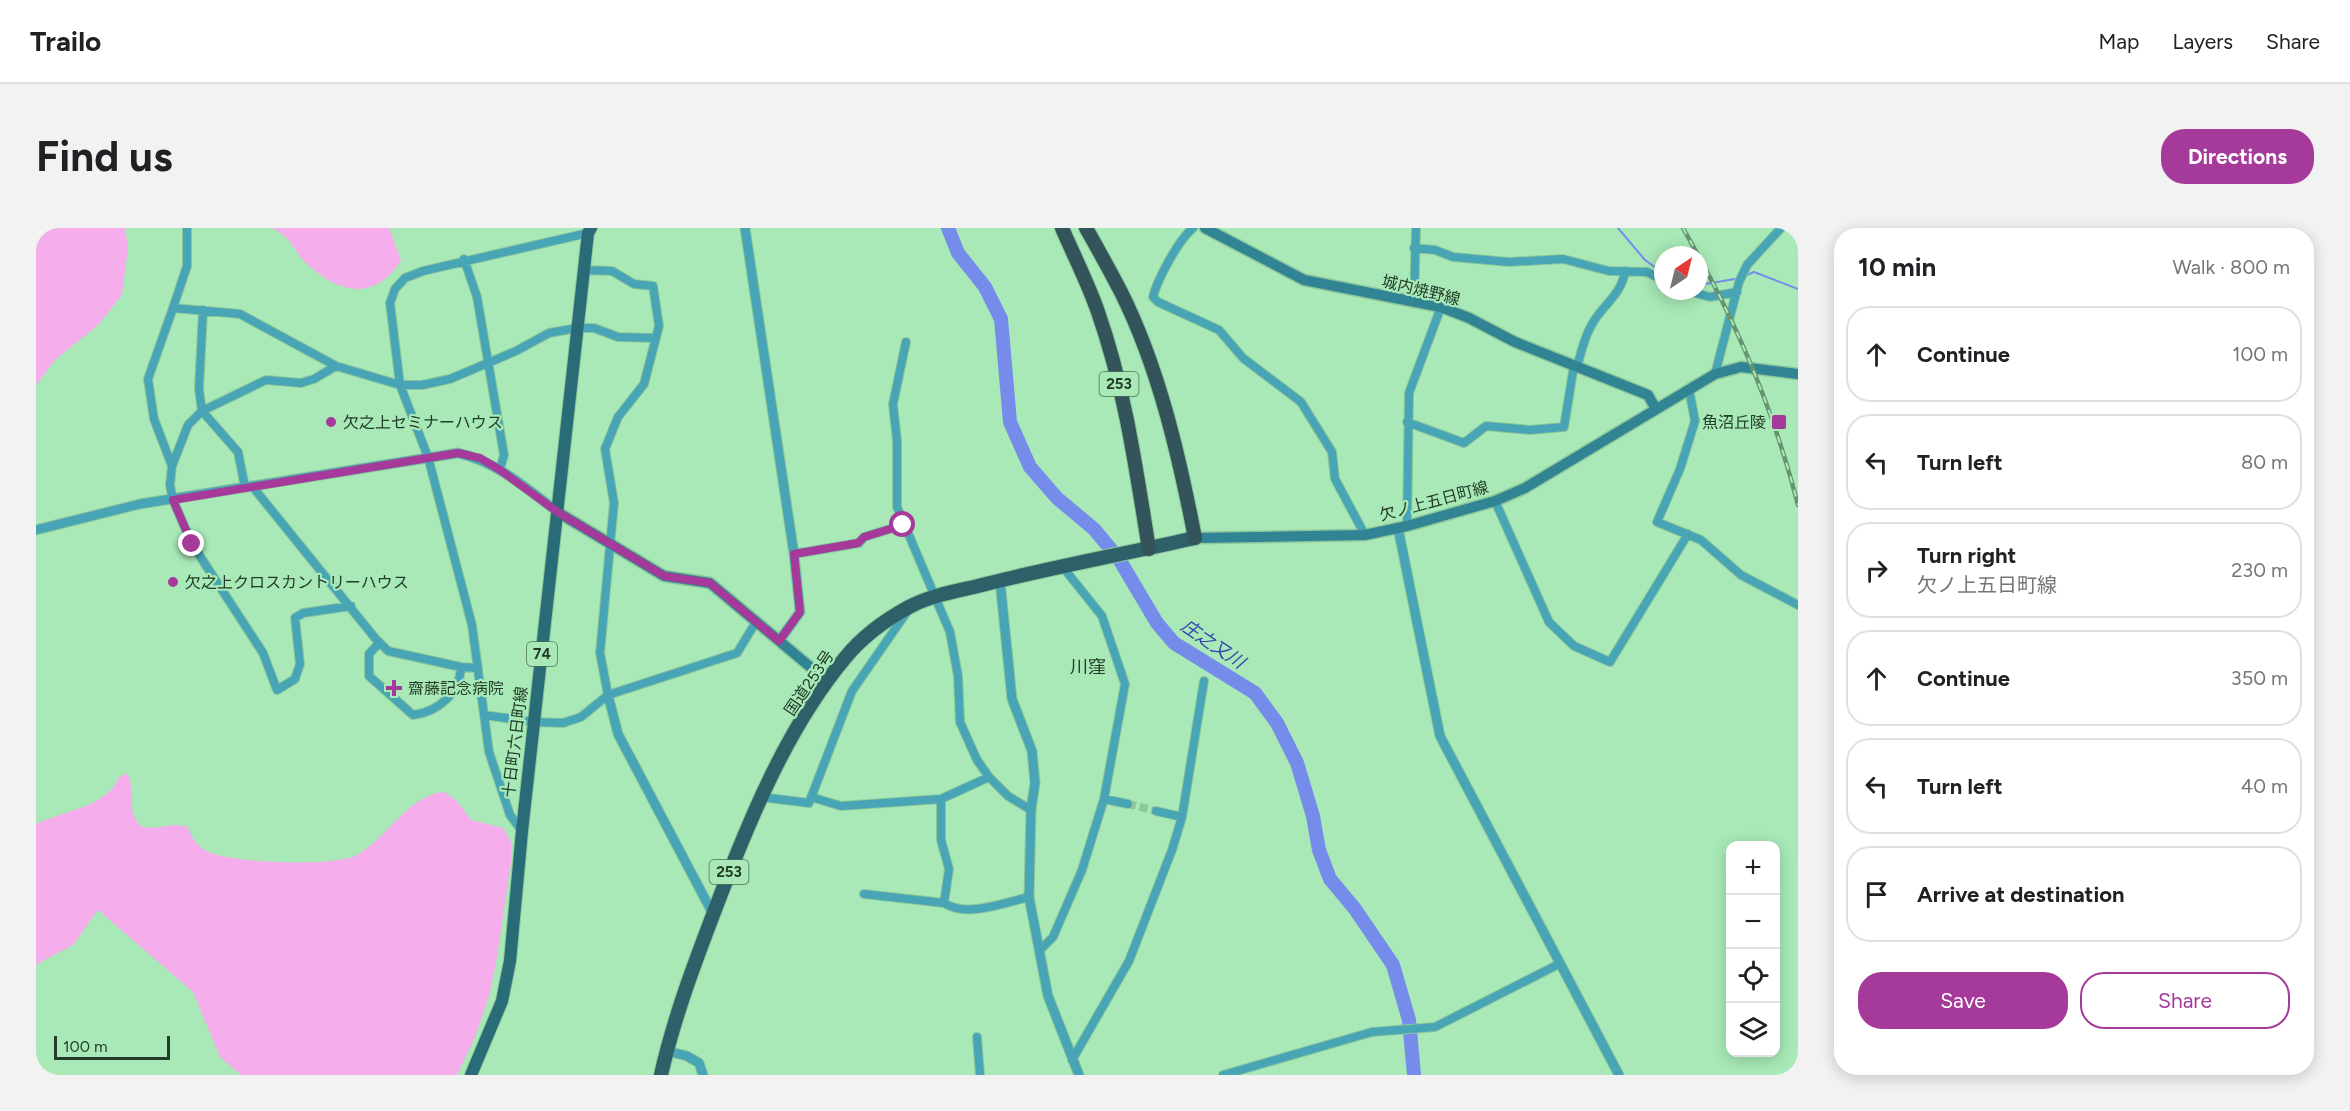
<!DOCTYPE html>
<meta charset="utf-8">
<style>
:root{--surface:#fff;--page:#f2f2f2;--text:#202124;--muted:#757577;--line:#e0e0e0;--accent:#a53a9b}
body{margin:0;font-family:Figtree,"Noto Sans JP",sans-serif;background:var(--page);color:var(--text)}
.controls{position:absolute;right:18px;bottom:18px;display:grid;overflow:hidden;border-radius:12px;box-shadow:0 3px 15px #0003}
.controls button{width:54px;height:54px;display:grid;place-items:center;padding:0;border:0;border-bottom:2px solid var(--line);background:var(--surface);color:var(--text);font:30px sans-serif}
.compass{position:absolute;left:1618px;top:18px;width:54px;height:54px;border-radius:50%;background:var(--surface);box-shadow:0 3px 15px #0003;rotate:35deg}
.scale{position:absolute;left:18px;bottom:15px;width:116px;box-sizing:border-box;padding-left:6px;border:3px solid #233d2a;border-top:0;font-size:16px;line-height:21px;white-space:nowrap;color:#233d2a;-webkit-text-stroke:4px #a8e9b7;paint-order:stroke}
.stop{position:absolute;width:18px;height:18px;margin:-14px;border:4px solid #a53a9b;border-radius:50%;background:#fff}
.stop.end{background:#a53a9b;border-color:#fff;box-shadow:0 2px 6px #0008}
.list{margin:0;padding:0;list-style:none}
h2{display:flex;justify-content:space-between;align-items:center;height:78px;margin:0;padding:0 24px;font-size:26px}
h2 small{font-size:20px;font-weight:400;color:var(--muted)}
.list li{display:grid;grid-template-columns:39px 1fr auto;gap:18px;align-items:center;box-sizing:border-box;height:96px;margin:0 12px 12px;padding:0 12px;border:2px solid var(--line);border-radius:24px}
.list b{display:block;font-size:22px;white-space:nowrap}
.list p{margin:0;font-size:20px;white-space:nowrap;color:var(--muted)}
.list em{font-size:20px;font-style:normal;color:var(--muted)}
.actions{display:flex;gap:12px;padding:18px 24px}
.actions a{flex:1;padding:14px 0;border:2px solid var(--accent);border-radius:24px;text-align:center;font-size:21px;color:var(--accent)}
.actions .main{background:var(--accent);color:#fff}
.icon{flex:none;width:33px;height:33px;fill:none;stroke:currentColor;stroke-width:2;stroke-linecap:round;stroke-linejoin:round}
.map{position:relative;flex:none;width:1762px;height:847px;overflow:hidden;border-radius:24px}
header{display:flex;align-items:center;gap:36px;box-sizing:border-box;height:84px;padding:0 30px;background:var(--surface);border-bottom:2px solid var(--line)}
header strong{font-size:28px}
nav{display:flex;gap:33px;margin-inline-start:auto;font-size:21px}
.intro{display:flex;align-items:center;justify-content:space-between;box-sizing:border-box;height:144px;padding:0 36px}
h1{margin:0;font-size:42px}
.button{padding:15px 27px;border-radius:24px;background:var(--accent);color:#fff;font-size:21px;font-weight:700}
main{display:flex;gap:36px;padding:0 36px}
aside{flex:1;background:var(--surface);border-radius:24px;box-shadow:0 3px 15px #0003}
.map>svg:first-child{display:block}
.green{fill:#f5adeb}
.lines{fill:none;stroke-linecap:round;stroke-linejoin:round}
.stream{stroke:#758cea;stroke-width:2}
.river{stroke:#758cea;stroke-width:14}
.minor-tunnel{stroke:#8dc79b;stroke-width:8;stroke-dasharray:8 4;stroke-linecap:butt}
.minor-casing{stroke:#8dc79b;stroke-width:10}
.tertiary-casing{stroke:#8dc79b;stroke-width:11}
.secondary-casing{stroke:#8dc79b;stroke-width:13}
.primary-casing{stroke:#8dc79b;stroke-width:14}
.trunk-casing{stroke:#8dc79b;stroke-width:16}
.motorway-casing{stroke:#8dc79b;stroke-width:16}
.minor{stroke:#48a5b6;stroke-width:8}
.tertiary{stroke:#48a5b6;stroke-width:9}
.secondary{stroke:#308493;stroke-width:10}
.primary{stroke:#296b77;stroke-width:12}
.trunk{stroke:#2e6069;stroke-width:14}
.motorway{stroke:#33545b;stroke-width:14}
.rail-casing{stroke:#669471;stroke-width:4.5}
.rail{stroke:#a8e9b7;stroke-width:2;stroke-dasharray:7;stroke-linecap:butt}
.route{stroke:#a53a9b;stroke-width:8}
.poi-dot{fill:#a53a9b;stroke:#a8e9b7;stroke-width:2}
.labels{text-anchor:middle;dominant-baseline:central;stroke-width:4.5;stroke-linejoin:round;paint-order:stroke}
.shield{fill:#a8e9b7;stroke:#4b7154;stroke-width:1.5}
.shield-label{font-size:15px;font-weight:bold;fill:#233d2a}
.street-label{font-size:16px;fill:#233d2a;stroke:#a8e9b7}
.poi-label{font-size:16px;fill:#233d2a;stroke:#a8e9b7;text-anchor:start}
.water-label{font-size:18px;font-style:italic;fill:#3543b0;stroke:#a8e9b7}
.neighbourhood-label{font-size:18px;fill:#233d2a;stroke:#a8e9b7}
</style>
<header>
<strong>Trailo</strong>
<nav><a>Map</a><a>Layers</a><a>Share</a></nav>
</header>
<div class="intro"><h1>Find us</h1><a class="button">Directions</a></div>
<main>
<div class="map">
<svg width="1762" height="847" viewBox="0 0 1762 847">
<rect width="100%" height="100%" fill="#a8e9b7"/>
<path class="green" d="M0,0h89l3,20 -6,47 -24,30 -42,34 -20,26z
M236,0h117l12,32c-25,41 -61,35 -94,4 -16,-15 -11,-23 -35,-36z
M91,545c10,17 -3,38 15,54 18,3 30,-5 46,0 3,9 7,16 15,22 20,15 132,18 154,6 30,-17 51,-60 87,-63l12,8 15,20 32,8 8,14v20l-15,101 -7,33 -14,41 -18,38h-216l-21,-18 -27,-65 -95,-82 -25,35 -36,19 -1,3v-143c26,-13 72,-17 83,-47z"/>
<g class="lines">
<path class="stream" d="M1582,0l27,32 18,13
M1711,47l7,-3 44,17
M1663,57l36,-6"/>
<path class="river" d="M912,0l10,25 27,34 16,32 9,103 20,45 27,31 37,31 25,30 38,64 17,20 81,50 22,30 20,40 16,53 6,34 11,29 25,30 38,56 16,55 5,55"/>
<path class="minor-tunnel" d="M1092,576l28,7"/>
<defs>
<path id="minor" d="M1157,0c-14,11 -36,52 -40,69l5,5 61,28 24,28 58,44 31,50 3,27 30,56
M1378,20l21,2 18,7 56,5 54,-3 46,12 38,1 16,8
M428,31l13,38 27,158 -4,14
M548,42l28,1 22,13 19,2 6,40 -15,58 -26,33 -13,32 9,54 -14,150 8,42
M1652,63l22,6 27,-5
M1378,73l2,-73
M137,80l14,-42v-38
M167,82l-4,79 3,22 36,41 7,35
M870,114l-13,62 4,37v66l53,125 8,44 2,46 17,38 12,17 19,19 23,14
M1541,139c4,-14 7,-29 14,-41 10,-20 31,-31 34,-55
M1679,146l24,-92 8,-17 34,-37
M1653,161l6,32 -15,48 -23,53 44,18 40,35 57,30
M1371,194l57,21 22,-17 44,4 34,-3 10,-62
M136,238l16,-41 14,-14 64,-31 35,3 13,-4 22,-13
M216,258l123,152 13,13 73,16 17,1
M1459,273l54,121 25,24 36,16 78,-128
M1371,298l2,-133 32,-86
M758,326l65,-11 5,-6 39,-12
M315,378l-48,7 -8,5 5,46 -5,15 -18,11 -14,-37 -71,-109 -19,-44 -3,-15 2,-19 -18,-47 -6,-40 25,-71 67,6 96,52 64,19h22l28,-6 66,-28 33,-18 28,-5h17l24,9 36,1
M343,415l-10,11v22l44,39c25,-3 47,-22 48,-48
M448,487l50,7 29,1 18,-6 27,-22 129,-42 19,-31
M725,569l48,6 43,-112 57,-82
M775,569l30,9 100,-7 48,-22
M905,571v41l8,29 -5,34c23,15 59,0 85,-6
M1068,571l24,5
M1120,583l26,6
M486,603l-12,-16 -21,-63 -17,-127 -44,-168 -28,-72 -10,-82 5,-14 10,-11 18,-7 165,-38
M828,666l80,9
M1003,723l14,-14 29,-67 22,-71 21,-115 -23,-68 -40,-50
M941,809l3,38
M1036,832l57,-99 43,-111 10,-33 22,-136
M1187,847l149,-43 63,-5 124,-63"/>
<path id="tertiary" d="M709,0l49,326 6,58 -21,29
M1362,300l42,208 179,339
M0,302l104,-26 318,-51c40,9 69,36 101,60
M964,353l12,118 20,52 3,32 -4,27 -2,87 19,99 31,79
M572,467l10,39 95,180
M631,823l20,5 12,7 4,12"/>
<path id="secondary" d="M1169,0l99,52 137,27 28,11 46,24 133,53 8,14
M523,285l105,63 46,7 117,98
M1159,310l170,-3 42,-9 88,-25 30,-13 190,-114 26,-7 57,7"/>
<path id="primary" d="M435,847l31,-74 8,-40 12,-130 66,-598 3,-5"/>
<path id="trunk" d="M625,847c13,-58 34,-113 55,-168 32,-84 71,-180 129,-249 17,-21 40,-38 64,-51 22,-12 49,-16 73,-22 71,-18 142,-31 213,-47"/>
<path id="motorway" d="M1026,0c12,28 26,55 36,84 27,77 38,157 51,237
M1050,0c12,21 24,43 35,64 38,76 58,164 74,246"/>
</defs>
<use href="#minor" class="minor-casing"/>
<use href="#tertiary" class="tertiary-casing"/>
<use href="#secondary" class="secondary-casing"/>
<use href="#primary" class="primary-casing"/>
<use href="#trunk" class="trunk-casing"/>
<use href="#motorway" class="motorway-casing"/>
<use href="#minor" class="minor"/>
<use href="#tertiary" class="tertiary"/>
<use href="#secondary" class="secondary"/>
<use href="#primary" class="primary"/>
<use href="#trunk" class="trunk"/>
<use href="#motorway" class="motorway"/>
<defs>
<path id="rail" d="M1647,0l15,27
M1663,29c43,78 77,162 99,248"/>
</defs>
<use href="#rail" class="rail-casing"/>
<use href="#rail" class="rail"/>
</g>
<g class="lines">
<path class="route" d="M156,316l-19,-44 285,-47 22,5 20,12 59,43 105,63 46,7 69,58 21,-29 -6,-58 64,-11 6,-6 39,-12"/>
</g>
<g class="poi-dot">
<circle cx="295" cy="194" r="6"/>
<rect x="1735" y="186" width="16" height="16" rx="3"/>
<circle cx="137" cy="354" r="6"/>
<path d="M355 451h6v6h6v6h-6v6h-6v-6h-6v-6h6z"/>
</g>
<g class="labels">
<g class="shield">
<rect x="1063.5" y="144" width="39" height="24" rx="4.5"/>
<rect x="491" y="414" width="30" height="24" rx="4.5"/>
<rect x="673.5" y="632" width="39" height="24" rx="4.5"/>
</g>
<g class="shield-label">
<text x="1083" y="156">253</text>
<text x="506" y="426">74</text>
<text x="693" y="644">253</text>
</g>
<g class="street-label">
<text transform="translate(1385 62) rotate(14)">城内焼野線</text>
<text transform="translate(1398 273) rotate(-15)">欠ノ上五日町線</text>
<text transform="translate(773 455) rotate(-56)">国道253号</text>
<text transform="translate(479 514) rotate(-83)">十日町六日町線</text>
</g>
<g class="poi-label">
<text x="307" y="194">欠之上セミナーハウス</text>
<text x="1730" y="194" text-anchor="end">魚沼丘陵</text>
<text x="149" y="354">欠之上クロスカントリーハウス</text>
<text x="372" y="460">齋藤記念病院</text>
</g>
<g class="water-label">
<text transform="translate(1177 416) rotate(34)">庄之又川</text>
</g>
<g class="neighbourhood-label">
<text x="1052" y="439">川窪</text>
</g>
</g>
</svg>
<div class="controls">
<button>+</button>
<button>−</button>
<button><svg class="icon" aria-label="locate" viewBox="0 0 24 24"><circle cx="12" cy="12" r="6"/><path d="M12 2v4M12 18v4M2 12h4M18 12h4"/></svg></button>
<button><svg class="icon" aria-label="layers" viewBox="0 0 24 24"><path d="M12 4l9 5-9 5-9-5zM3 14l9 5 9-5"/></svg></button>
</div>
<svg class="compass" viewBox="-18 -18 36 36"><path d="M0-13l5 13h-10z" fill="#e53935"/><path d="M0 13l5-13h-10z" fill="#757577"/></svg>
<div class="scale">100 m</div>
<div class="stop" style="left:867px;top:297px"></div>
<div class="stop end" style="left:156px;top:316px"></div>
</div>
<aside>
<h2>10 min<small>Walk · 800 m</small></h2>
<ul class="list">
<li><svg class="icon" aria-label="ahead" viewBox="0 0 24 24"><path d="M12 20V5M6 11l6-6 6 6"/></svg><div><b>Continue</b></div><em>100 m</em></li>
<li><svg class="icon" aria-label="left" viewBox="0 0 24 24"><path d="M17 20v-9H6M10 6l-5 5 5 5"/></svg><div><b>Turn left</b></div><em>80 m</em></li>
<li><svg class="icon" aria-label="right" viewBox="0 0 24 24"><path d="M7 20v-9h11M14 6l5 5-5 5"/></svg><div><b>Turn right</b><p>欠ノ上五日町線</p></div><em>230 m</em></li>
<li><svg class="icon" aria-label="ahead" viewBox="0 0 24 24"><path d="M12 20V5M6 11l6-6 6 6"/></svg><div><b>Continue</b></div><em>350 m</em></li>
<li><svg class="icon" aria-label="left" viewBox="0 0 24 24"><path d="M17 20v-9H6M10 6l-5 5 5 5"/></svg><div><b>Turn left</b></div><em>40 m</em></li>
<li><svg class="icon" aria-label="arrive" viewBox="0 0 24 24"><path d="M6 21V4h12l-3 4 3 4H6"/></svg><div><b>Arrive at destination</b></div></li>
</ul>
<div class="actions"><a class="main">Save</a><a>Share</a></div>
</aside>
</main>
